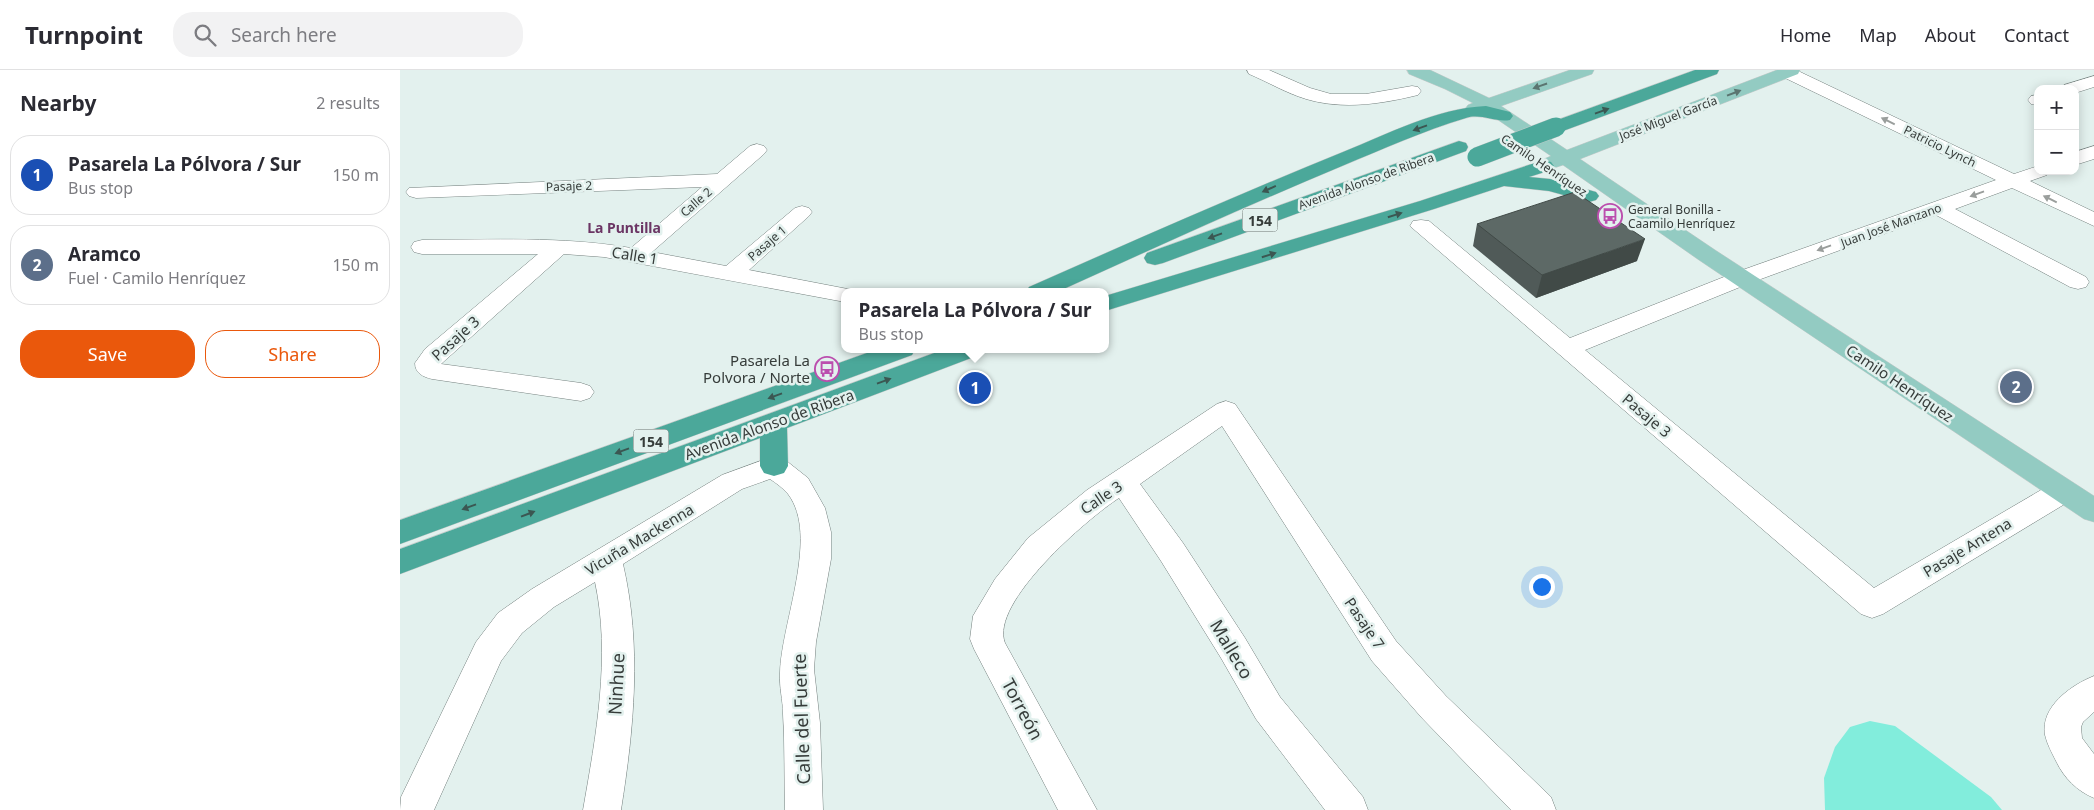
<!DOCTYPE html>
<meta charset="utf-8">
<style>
:root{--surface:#fff;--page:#f2f2f3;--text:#2b2b33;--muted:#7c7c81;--line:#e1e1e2;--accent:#ea580c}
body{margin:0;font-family:"Noto Sans",sans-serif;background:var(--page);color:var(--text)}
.controls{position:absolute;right:15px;top:15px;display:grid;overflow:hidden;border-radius:10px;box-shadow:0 2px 12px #0003}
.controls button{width:45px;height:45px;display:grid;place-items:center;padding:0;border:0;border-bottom:1px solid var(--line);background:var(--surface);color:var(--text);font:25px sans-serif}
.you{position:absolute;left:1141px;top:516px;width:18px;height:18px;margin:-12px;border:4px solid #fff;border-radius:50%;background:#1a73e8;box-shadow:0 0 0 8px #1a73e833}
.badge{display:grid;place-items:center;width:32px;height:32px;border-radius:50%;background:var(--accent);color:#fff;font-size:16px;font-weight:700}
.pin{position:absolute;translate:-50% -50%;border:2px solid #fff;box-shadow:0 1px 5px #0006}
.popup{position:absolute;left:441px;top:218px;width:268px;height:65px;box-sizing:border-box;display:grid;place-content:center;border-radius:10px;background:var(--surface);filter:drop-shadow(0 1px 4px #0005);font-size:16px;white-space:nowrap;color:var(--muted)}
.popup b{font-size:19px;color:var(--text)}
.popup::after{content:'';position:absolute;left:50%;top:100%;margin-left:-10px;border:10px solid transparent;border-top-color:var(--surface)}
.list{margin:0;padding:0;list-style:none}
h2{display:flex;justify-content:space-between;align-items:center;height:65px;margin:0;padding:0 20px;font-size:21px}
h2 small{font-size:16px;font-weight:400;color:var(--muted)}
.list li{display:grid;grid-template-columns:32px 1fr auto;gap:15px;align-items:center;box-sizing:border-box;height:80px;margin:0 10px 10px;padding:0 10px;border:1px solid var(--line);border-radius:20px}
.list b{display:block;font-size:19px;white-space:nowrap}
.list p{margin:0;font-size:16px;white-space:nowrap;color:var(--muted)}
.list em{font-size:16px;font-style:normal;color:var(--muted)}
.actions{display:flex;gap:10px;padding:15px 20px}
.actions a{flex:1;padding:11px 0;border:1px solid var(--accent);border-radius:20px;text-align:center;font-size:18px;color:var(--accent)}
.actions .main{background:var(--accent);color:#fff}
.icon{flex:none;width:28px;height:28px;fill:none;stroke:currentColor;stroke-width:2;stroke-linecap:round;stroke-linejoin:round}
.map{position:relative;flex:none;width:1694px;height:740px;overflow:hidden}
header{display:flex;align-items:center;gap:30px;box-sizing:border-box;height:70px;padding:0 25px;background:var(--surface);border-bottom:1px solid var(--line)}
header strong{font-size:24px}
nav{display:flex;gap:28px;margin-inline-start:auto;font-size:18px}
.search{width:350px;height:45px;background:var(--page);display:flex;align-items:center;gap:12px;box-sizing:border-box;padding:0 18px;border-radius:20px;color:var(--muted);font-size:19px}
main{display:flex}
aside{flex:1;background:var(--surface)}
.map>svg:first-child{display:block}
.green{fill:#82eddc}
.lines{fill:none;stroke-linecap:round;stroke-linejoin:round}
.minor-casing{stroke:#74807e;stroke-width:1}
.major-casing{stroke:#cbcccc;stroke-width:1}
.highway-casing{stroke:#cbcccc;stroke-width:1}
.minor{fill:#fff;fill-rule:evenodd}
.major{fill:#93cbc2;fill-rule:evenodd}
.highway{fill:#4ba89a;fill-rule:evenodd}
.highway-bridge-casing{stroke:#cbcccc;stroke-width:20;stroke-linecap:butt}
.highway-bridge{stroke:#4ba89a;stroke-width:19}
.wall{fill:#505a58}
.shaded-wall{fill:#414a47}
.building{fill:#5d6966;stroke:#414a47}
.oneway{fill:#5b7570}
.oneway2{fill:#3b5752}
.oneway3{fill:#9a9e9c}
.labels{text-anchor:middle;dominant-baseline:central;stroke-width:5;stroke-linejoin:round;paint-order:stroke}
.far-street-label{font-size:12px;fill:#363c3a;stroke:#e3f1ee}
.far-poi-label{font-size:12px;fill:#363c3a;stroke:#e3f1ee;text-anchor:start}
.shield{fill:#e3f1ee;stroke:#6a7270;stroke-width:1}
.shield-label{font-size:14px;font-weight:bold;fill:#363c3a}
.far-neighbourhood-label{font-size:14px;font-weight:bold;fill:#6b3564;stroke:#e3f1ee}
.street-label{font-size:15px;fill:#363c3a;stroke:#e3f1ee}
.poi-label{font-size:15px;fill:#363c3a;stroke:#e3f1ee;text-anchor:end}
.near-street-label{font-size:18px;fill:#363c3a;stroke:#e3f1ee}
</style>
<header>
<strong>Turnpoint</strong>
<div class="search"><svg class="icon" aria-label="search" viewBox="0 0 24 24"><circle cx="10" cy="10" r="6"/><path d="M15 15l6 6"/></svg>Search here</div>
<nav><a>Home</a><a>Map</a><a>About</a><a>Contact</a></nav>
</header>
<main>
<aside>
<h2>Nearby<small>2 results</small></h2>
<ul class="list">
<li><span class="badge" style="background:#1a4fb4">1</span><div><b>Pasarela La Pólvora / Sur</b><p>Bus stop</p></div><em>150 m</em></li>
<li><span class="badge" style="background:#5c6f8a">2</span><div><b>Aramco</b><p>Fuel · Camilo Henríquez</p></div><em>150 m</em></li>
</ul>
<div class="actions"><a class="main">Save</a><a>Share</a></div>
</aside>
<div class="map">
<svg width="1694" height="740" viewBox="0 0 1694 740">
<rect width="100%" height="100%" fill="#e3f1ee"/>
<path class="green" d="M1470,651l25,5 96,71 11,13h-177l-1,-32 11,-31 15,-20z"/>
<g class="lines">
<defs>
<path id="minor" d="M847,0h22l41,18 21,6h35l46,-8 6,1 3,4 -3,4c-37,9 -75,15 -112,4 -20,-6 -38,-17 -57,-25z
M1380,0h16l218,104 24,-8v5h12l-3,4 -17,6 64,31v14l-82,-38 -57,21 131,68 3,5 -3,5 -8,2 -8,-2 -134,-72 -186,68 -165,67 289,238 179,-105 10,-3 10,3 4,8 -4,8 -190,115 -11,4 -11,-4 -451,-388 3,-5 8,-1 8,1 141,117 164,-65 262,-93 -215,-104 -2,-4z
M1694,6v11l-19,6v-4h-13l2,-4z
M1638,25v10l-7,-1 -3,-4 3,-4z
M357,74l7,2 3,4 -3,4 -112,98 74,14 69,-58 7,-2 7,2 3,4 -3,4 -60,54 104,20 1,2h-9v10l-241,-45 -40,-3 -123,110 140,19 9,3 4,6 -4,6 -9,3 -149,-22c-9,-2 -17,-6 -17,-16l10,-14 113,-95h-116l-8,-2 -3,-5 3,-5 8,-2c69,0 140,-4 209,8l71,-61 -286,11 -7,-2 -3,-4 3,-4 308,-14 33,-28z
M1694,76v13l-19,6v-13z
M826,331l9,3 161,237 50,55 105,101 5,13h-45l-89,-92 -50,-57 -150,-235 -82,58 43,59 62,95 35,59 83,100 5,13h-43l-69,-91 -35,-61 -60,-97 -42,-63c-31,20 -130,105 -114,145l92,167h-39l-84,-161 -4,-10 3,-23 22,-37 33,-41 59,-48 130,-86z
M374,386l10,3 24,19 17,30 6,24v27l-15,83 -2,27 6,54 3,87h-38c-1,-32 0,-64 -2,-96 0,-14 -4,-27 -3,-41 1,-50 40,-137 8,-179 -5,-6 -12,-11 -18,-15l-28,10 -119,75c19,82 11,164 -2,246h-38c13,-74 28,-154 12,-228l-41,25 -32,26 -21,28 -67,149h-34l1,-13 75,-155 22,-29 34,-24 190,-114z
M1694,606v36l-11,10 -2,5 1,11 12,16v44c-17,-7 -30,-20 -38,-37 -4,-8 -9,-17 -11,-26 -5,-28 26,-50 49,-59z"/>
<path id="major" d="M1007,0h23l59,28 81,-28h24l-2,4 -91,32 66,44 210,-80h23l-2,4 -218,85 135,91 379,246v26l-10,-3 -385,-259 -136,-95 -12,4 -7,-2 -3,-4 3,-4 7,-3 -66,-45 -11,3 -6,-1 -3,-4 3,-4 5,-2 -28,-14 -36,-15z"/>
<path id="highway" d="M1295,0h24l-2,4 -154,57 -7,2 -7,-2 -2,-4 2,-4z
M1086,36l24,6 3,4 -3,4c-14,3 -29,-7 -44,-2 -43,13 -83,31 -124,48 -96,40 -190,83 -285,126h-31l3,-5c104,-46 208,-92 314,-135 45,-18 94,-44 143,-46z
M1059,71l7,2 2,4 -2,4 -303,112 -8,2 -8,-2 -3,-5 3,-5z
M1144,90l7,2 3,4 -3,4 -22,7 21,2 46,13 3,4 -3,4 -7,2 -40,-11 -45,-5 -70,23 -329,102v-15l315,-95z
M478,279h37l-3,6 -512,189v-24z
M545,279h37l-3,6 -192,73 1,38 -4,7 -10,3 -10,-3 -4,-7v-28l-360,136v-25z"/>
</defs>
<use href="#minor" class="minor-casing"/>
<use href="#major" class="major-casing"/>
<use href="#highway" class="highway-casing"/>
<use href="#minor" class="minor"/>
<use href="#major" class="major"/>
<use href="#highway" class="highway"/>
<defs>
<path id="highway-bridge" d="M1077,87l79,-30"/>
</defs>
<use href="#highway-bridge" class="highway-bridge-casing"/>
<use href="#highway-bridge" class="highway-bridge"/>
</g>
<path class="wall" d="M1077,154l160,37 -101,37 -63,-52z"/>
<path class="shaded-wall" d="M1245,169l-8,22 -101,37 6,-23z"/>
<path class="building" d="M1175,122l70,47 -103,36 -65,-51z"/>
<defs><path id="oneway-solid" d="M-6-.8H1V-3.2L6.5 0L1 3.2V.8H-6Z" transform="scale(1.25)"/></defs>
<g class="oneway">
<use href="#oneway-solid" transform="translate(1140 16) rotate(161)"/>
<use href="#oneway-solid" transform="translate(1334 23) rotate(-21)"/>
</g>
<g class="oneway2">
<use href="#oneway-solid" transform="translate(1202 41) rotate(-20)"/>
<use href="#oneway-solid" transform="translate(1020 58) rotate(160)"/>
<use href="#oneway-solid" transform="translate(869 119) rotate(156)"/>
<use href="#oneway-solid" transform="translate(995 145) rotate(-17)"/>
<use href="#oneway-solid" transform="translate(815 166) rotate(160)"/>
<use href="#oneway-solid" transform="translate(869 185) rotate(-17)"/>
<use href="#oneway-solid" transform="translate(484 311) rotate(-20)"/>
<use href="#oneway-solid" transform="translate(375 326) rotate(160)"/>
<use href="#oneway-solid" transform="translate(222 381) rotate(160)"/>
<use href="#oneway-solid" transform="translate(69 437) rotate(160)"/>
<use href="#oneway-solid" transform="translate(128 444) rotate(-21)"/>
</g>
<g class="oneway3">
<use href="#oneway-solid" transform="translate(1488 51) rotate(-154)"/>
<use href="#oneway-solid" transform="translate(1577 124) rotate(160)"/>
<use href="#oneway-solid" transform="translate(1650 129) rotate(-154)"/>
<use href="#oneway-solid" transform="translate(1424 178) rotate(160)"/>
</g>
<defs>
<symbol id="bus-ring" viewBox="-11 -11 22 22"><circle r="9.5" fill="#e3f1ee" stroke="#bb4eae" stroke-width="1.5"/><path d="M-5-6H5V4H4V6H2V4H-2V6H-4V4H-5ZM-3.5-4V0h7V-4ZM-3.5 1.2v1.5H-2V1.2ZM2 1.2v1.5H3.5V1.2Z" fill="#bb4eae"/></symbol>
</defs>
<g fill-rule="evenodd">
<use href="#bus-ring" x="1196" y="132" width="28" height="28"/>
<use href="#bus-ring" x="413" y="285" width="28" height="28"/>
</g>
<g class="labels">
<g class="far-street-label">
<text transform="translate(1268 48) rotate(-21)">José Miguel García</text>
<text transform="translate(1540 76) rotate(26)">Patricio Lynch</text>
<text transform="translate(1144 95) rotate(34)">Camilo Henríquez</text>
<text transform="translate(966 111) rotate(-20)">Avenida Alonso de Ribera</text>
<text transform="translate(169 116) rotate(-2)">Pasaje 2</text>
<text transform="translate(296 132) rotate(-41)">Calle 2</text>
<text transform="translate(1491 155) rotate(-20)">Juan José Manzano</text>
<text transform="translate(367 173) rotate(-41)">Pasaje 1</text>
</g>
<g class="far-poi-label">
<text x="1228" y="139">General Bonilla -<tspan x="1228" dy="14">Caamilo Henríquez</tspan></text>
</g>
<g class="shield">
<rect x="842.5" y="138.5" width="35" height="23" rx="4"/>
<rect x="233.5" y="359.5" width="35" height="23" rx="4"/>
</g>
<g class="shield-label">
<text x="860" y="150">154</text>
<text x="251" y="371">154</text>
</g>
<g class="far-neighbourhood-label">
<text x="224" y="157">La Puntilla</text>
</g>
<g class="street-label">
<text transform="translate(235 185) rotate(9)">Calle 1</text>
<text transform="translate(55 268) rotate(-42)">Pasaje 3</text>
<text transform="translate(1500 313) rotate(34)">Camilo Henríquez</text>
<text transform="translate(1247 345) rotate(40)">Pasaje 3</text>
<text transform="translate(369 354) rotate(-20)">Avenida Alonso de Ribera</text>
<text transform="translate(701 427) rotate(-34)">Calle 3</text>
<text transform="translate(239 469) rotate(-31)">Vicuña Mackenna</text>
<text transform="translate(1567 477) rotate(-31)">Pasaje Antena</text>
<text transform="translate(965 553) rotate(56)">Pasaje 7</text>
</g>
<g class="poi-label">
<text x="410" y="290">Pasarela La<tspan x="410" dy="17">Polvora / Norte</tspan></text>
</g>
<g class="near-street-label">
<text transform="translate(832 579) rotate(59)">Malleco</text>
<text transform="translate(216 614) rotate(-87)">Ninhue</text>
<text transform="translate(623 639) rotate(62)">Torreón</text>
<text transform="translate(401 649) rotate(-92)">Calle del Fuerte</text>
</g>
</g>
</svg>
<div class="controls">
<button>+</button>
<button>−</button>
</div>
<div class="you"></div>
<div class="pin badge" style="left:575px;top:318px;background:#1a4fb4">1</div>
<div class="popup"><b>Pasarela La Pólvora / Sur</b>Bus stop</div>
<div class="pin badge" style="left:1616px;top:317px;background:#5c6f8a">2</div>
</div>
</main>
